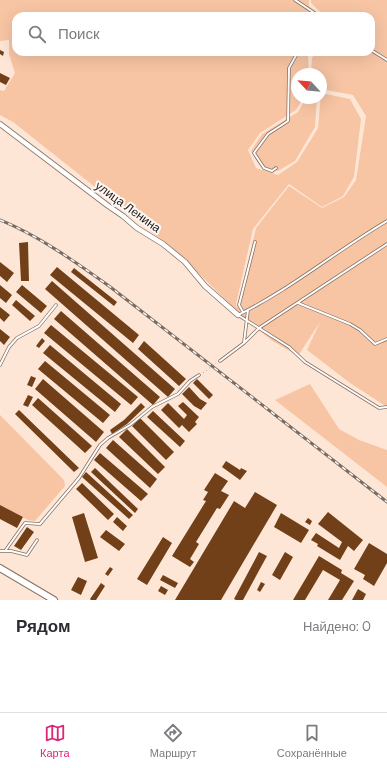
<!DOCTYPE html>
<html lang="ru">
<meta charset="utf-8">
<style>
:root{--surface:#fff;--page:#f2f2f3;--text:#2b2b33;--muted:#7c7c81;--line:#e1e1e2;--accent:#db2777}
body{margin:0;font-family:"DM Sans",sans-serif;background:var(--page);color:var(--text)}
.compass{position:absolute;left:291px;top:68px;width:36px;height:36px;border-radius:50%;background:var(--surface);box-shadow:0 4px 16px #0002;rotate:296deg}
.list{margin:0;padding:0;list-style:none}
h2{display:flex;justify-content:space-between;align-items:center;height:52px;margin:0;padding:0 16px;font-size:17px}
h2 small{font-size:13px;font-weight:400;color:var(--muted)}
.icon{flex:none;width:22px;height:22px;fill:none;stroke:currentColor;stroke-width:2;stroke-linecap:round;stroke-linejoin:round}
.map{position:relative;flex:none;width:387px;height:600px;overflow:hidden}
.search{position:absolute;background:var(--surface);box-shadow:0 4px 16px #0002;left:12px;right:12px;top:12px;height:44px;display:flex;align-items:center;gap:10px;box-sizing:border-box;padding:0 14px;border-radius:12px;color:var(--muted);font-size:15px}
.sheet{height:112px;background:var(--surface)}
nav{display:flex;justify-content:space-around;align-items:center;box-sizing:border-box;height:56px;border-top:1px solid var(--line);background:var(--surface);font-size:11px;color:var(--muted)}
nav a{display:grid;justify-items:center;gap:2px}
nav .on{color:var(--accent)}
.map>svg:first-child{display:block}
.green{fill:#f7c5a4}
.building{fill:#724018}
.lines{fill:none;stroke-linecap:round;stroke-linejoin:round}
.lane-casing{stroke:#867163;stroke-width:3.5}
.street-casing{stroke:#867163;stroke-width:6}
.secondary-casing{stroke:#867163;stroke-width:8}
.path{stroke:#ab998d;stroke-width:1;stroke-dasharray:1 3;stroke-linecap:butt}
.lane{stroke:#fff;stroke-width:2}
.street{stroke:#fff;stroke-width:4.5}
.secondary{stroke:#fff;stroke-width:6}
.rail-casing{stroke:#7b6c63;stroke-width:3}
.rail{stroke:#fdf8f4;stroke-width:1.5;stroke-dasharray:4.5;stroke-linecap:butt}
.labels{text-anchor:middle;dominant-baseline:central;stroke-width:4;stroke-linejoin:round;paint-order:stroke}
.street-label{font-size:12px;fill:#201813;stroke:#fdf8f4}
</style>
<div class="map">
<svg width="387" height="600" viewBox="0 0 387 600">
<rect width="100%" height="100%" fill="#fee6d6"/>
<path class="green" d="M0,0h309v6l12,10h-305v36h296l-4,4 1,18h-12v24h6l-7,12 -36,23 -12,17 8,18 22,7 19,-13 21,-34 3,-35 29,6 11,20 -7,58 -11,19 -21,11 -33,-23 -36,45 -17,75 1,4 19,-80 33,-42 33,22 22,-11 12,-17 10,-64 -13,-21 -32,-6v-15h-10l1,-16 4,-6h55v-36h-47l-13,-13v-3h76v407l-37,-24 -43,-33 13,-28 -22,34 -27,-16 -29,-24 -65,-64 -164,-130 -13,-7v-25l4,1 11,-18 -6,-19v-14l-9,1z
M306,98h11l-2,29 -20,34 -17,10 -19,-6 -8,-14 11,-17 36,-22z
M310,384l29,45 20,11 28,10v37l-112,-87z
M0,415l64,65 1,6 -30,35 -7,-1 -28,-15z"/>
<path class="building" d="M0,50l4,2 -1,4 -3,-2z
M0,73l10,5 -4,7 -6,-3z
M28,242l1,39h-8l-2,-38z
M0,262l14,11 -7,9 -7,-6z
M57,267l82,68 -6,8 -83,-68z
M74,268l43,34 -3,4 -43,-34z
M52,281l123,108 -7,8 -123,-108z
M0,285l12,10 -6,8 -6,-5z
M22,285l25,21 -6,7 -25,-21z
M16,300l19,16 -5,5 -18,-16z
M0,307l10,8 -6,7 -4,-4z
M61,311l99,86 -7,8 -99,-86z
M51,325l87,72 -7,8 -87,-72z
M0,329l10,8 -6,8 -4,-4z
M42,338l3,3 -6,7 -3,-2z
M144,341l42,38 -7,7 -41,-37z
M50,345l71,59 -6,8 -72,-59z
M45,361l65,54 -7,8 -65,-54z
M31,376l5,2 -4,9 -5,-2z
M43,379l61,53 -8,10 -61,-53z
M197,379l16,16 -4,4 -16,-16z
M189,387l11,12 7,4 -6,7 -7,-4 -12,-12z
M28,395l5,2 -5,10 -5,-2z
M38,398l54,48 -7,7 -53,-48z
M183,402l16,15 -4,5 2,2 -8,8 -7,-7 -3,3 -18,-18 7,-7 16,16 3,-4 -9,-9z
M141,403l4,4 -18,17 -15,10 -2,-4 14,-10z
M19,410l60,58 -5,4 -59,-58z
M153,411l32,30 -5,6 -33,-30z
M140,418l34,34 -8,8 -34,-34z
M127,429l38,38 -7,7 -39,-37z
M113,440l44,39 -7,9 -44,-40z
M100,453l48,41 -7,7 -47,-41z
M226,461l14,9 1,-2 6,3 -7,9 -18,-13z
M95,468l43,41 -3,4 -44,-41z
M86,472l47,43 -4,4 -47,-42z
M215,473l13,8 -7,10 8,4 -9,14 -3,-1 -21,34 3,2 -9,15 4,3 -4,5 -18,-11 34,-55 -3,-1 5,-8 -4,-2z
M82,483l32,31 -6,6 -32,-31z
M255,492l22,13 -56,95h-46l59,-99 11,7z
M0,505l23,12 -6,11 -17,-9z
M328,512l35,28 -9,11 -6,-5 -8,14 -23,-14 1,-2 -7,-4 5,-7 23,15 3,-6 -24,-18z
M84,513l14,45 -13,4 -13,-45z
M281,513l28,17 -8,13 -27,-16z
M117,517l10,9 -4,5 -10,-9z
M308,518l4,3 -2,4 -5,-3z
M27,527l7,5 -13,18 -7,-4z
M106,530l19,14 -6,7 -19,-14z
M163,537l9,6 -25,42 -10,-6z
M369,543l18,11v9l-13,23 -11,-7 2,-4 -11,-6z
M259,552l8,4 -24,44h-7l-2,-1z
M285,552l8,5 -13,23 -8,-5z
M319,556l23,14 -1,3 13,8 -12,19h-14l12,-20 -17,-10 -18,30h-12z
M110,567l3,2 -5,7 -3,-2z
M163,575l15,8 -3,5 -15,-8z
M78,577l9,4 -6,14 -10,-5z
M261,582l4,2 -5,8 -3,-2z
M101,583l4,3 -9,14h-5l-1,-1z
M161,586l7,4 -3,5 -7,-4z
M358,589l8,5 -3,6h-11z"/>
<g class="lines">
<defs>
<path id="lane" d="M295,0l24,16
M371,50l16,10
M276,168l-4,3 -8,-3 -10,-15 14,-19 20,-13 1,-53 9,-16
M387,221c-51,30 -96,68 -149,94l51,32 16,15 74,46 8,-1
M298,303l52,21 10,6 15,14 12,-5
M243,312l-4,-7 16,-63
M244,342l4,-32
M220,361l24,-18 15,-15 128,-84
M0,365l9,-18 8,-9 22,-12 17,-21
M0,551h5l20,-28 15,1 39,-46 21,-33 8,-7 22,-13 22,-18 26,-13 12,-13 9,-6
M5,551h6l16,4 10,-15"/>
<path id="street" d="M0,124l107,81 16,11 14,12 26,16 22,18 20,24 33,29"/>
<path id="secondary" d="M0,568l54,32"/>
</defs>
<use href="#lane" class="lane-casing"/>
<use href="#street" class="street-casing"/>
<use href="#secondary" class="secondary-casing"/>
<path class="path" d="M203,373l13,-10"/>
<use href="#lane" class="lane"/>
<use href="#street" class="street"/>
<use href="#secondary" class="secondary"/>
<defs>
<path id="rail" d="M0,220c39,16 74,41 109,66l278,216"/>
</defs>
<use href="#rail" class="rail-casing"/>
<use href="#rail" class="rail"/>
</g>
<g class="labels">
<g class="street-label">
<text transform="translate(128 207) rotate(36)">улица Ленина</text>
</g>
</g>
</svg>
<svg class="compass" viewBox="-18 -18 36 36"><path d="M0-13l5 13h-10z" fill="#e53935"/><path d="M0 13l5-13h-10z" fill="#7c7c81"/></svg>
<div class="search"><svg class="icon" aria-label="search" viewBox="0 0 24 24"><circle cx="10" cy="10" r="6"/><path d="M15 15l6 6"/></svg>Поиск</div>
</div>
<section class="sheet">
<h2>Рядом<small>Найдено: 0</small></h2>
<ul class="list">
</ul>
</section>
<nav>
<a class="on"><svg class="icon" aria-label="map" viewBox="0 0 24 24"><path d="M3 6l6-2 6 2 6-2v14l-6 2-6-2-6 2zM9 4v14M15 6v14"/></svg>Карта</a>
<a><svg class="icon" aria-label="directions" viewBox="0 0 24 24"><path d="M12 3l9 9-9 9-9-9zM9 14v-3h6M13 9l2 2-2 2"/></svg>Маршрут</a>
<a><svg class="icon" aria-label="saved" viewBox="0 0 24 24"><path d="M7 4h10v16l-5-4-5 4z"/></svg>Сохранённые</a>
</nav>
